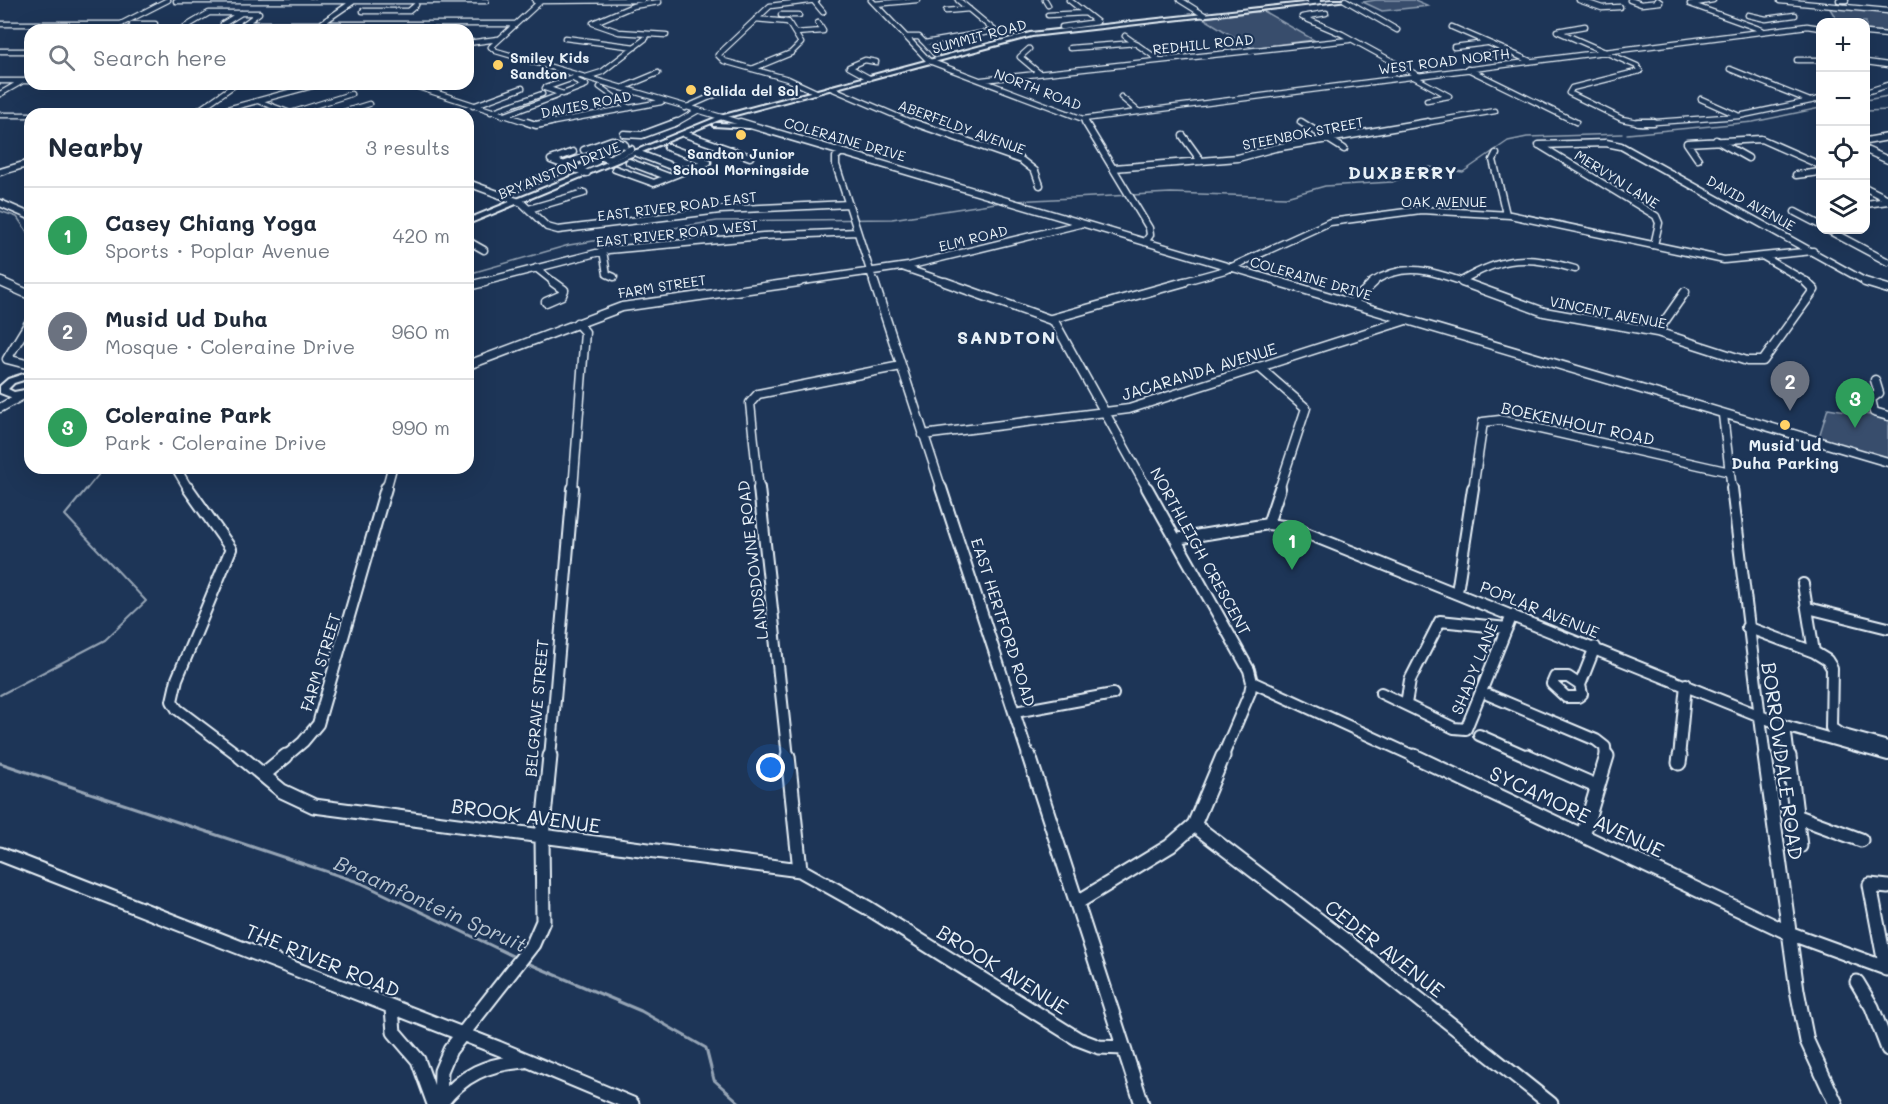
<!DOCTYPE html>
<meta charset="utf-8">
<style>
:root{--surface:#fff;--page:#f6f6f7;--text:#1f2937;--muted:#747a83;--line:#e0e1e3;--accent:#84754c}
body{margin:0;font-family:Mali,sans-serif;background:var(--page);color:var(--text)}
.controls{position:absolute;right:18px;top:18px;display:grid;overflow:hidden;border-radius:12px;box-shadow:0 6px 24px #0002}
.controls button{width:54px;height:54px;display:grid;place-items:center;padding:0;border:0;border-bottom:2px solid var(--line);background:var(--surface);color:var(--text);font:30px sans-serif}
.you{position:absolute;left:771px;top:768px;width:21px;height:21px;margin:-15px;border:4px solid #fff;border-radius:50%;background:#1a73e8;box-shadow:0 0 0 9px #1a73e833}
.badge{display:grid;place-items:center;width:39px;height:39px;border-radius:50%;background:var(--accent);color:#fff;font-size:20px;font-weight:700}
.pin{position:absolute;translate:-50% -50px;filter:drop-shadow(0 2px 3px #0008)}
.pin::after{content:'';position:absolute;top:32px;width:21px;height:18px;background:inherit;clip-path:polygon(0 0,100% 0,50% 100%)}
.list{margin:0;padding:0;list-style:none}
h2{display:flex;justify-content:space-between;align-items:center;height:78px;margin:0;padding:0 24px;font-size:26px}
h2 small{font-size:20px;font-weight:400;color:var(--muted)}
.list li{display:grid;grid-template-columns:39px 1fr auto;gap:18px;align-items:center;box-sizing:border-box;height:96px;padding:0 24px;border-top:2px solid var(--line)}
.list b{display:block;font-size:22px;white-space:nowrap}
.list p{margin:0;font-size:20px;white-space:nowrap;color:var(--muted)}
.list em{font-size:20px;font-style:normal;color:var(--muted)}
.icon{flex:none;width:33px;height:33px;fill:none;stroke:currentColor;stroke-width:2;stroke-linecap:round;stroke-linejoin:round}
.map{position:relative;flex:none;width:1888px;height:1104px;overflow:hidden}
.search{position:absolute;background:var(--surface);box-shadow:0 6px 24px #0002;left:24px;top:24px;width:450px;height:66px;display:flex;align-items:center;gap:15px;box-sizing:border-box;padding:0 21px;border-radius:18px;color:var(--muted);font-size:22px}
.panel{position:absolute;background:var(--surface);box-shadow:0 6px 24px #0002;left:24px;top:108px;width:450px;height:366px;border-radius:18px}
.map>svg:first-child{display:block}
.green{fill:#374d6c;stroke:#909fb2;stroke-width:1.5}
.lines{fill:none;stroke-linecap:round;stroke-linejoin:round}
.stream-far2{stroke:#95a4b5;stroke-width:1.5}
.stream-far1{stroke:#95a4b5;stroke-width:2}
.stream{stroke:#95a4b5;stroke-width:3}
.minor-far4-casing{stroke:#e8f1f8;stroke-width:7}
.minor-far3-casing{stroke:#e8f1f8;stroke-width:9}
.minor-far2-casing{stroke:#e8f1f8;stroke-width:11}
.minor-far1-casing{stroke:#e8f1f8;stroke-width:14}
.minor-casing{stroke:#e8f1f8;stroke-width:17}
.major-casing{stroke:#e8f1f8;stroke-width:4}
.minor-far4{stroke:#1d3557;stroke-width:4.5}
.minor-far3{stroke:#1d3557;stroke-width:6}
.minor-far2{stroke:#1d3557;stroke-width:8}
.minor-far1{stroke:#1d3557;stroke-width:10}
.minor{stroke:#1d3557;stroke-width:13}
.major{fill:#1d3557;fill-rule:evenodd}
.poi-dot{fill:#ffd166;stroke:#1d3557;stroke-width:2}
.labels{text-anchor:middle;dominant-baseline:central;stroke-width:4.5;stroke-linejoin:round;paint-order:stroke}
.far-street-label{font-size:14px;fill:#e8f1f8;stroke:#1d3557}
.far-poi-label{font-size:14px;font-weight:bold;fill:#e8f1f8;stroke:#1d3557;text-anchor:start}
.street-label{font-size:16px;fill:#e8f1f8;stroke:#1d3557}
.poi-label{font-size:16px;font-weight:bold;fill:#e8f1f8;stroke:#1d3557}
.far-district-label{font-size:18px;font-weight:bold;letter-spacing:1.5px;fill:#e8f1f8;stroke:#1d3557}
.near-street-label{font-size:20px;fill:#e8f1f8;stroke:#1d3557}
.near-water-label{font-size:21px;font-style:italic;fill:#b7c4d1;stroke:#1d3557}
</style>
<div class="map">
<svg width="1888" height="1104" viewBox="0 0 1888 1104">
<rect width="100%" height="100%" fill="#1d3557"/>
<filter id="ink" filterUnits="userSpaceOnUse"><feTurbulence type="fractalNoise" baseFrequency=".0167" numOctaves="2"/><feDisplacementMap in="SourceGraphic" scale="12" xChannelSelector="R" yChannelSelector="G"/><feConvolveMatrix kernelMatrix="1 2 1 2 8 2 1 2 1" color-interpolation-filters="sRGB"/></filter>
<g filter="url(#ink)">
<path class="green" d="M1376,0h39l14,6 -47,5 -19,-9z
M1829,7l59,5v20l-22,-2v-8h-28z
M1263,11l51,29 -62,8 -49,-30z
M1828,408l60,10v41l-69,-22z"/>
<g class="lines">
<path class="stream-far2" d="M1866,100l22,-4
M1866,111l22,-1
M1627,134l126,-12 67,-14
M1014,201l157,-8 115,4 39,-11 67,-4 37,-15 34,5 45,-31 19,-4 95,-3
M0,211l17,6 13,19
M468,274l101,-29 148,-24 175,-2 110,-17
M86,490l18,-22"/>
<path class="stream-far1" d="M0,695l105,-55 41,-39 -81,-86 22,-27"/>
<path class="stream" d="M0,763l361,120 156,75
M525,962l116,49 65,37 8,32 27,24"/>
<defs>
<path id="minor-far4" d="M813,0l10,12
M871,0l58,61 154,58 3,5
M1045,0l3,5
M1180,0l24,15
M1345,0l52,30
M1579,0l23,8 18,-1
M1630,0l11,4 19,-2 -3,-2
M1839,0h7
M176,1h310
M535,1l107,-1
M1310,1l8,-1
M1780,1l108,10
M659,2l-26,4 -40,17 26,9 47,3
M875,4l42,-4
M1690,4l72,26
M1690,4l23,-4
M363,11h46l7,-6
M946,11l23,-2
M1326,13l-24,4 40,17 77,42
M781,15h18
M1048,15l37,-2
M1748,15l18,4 29,-4
M322,23l32,-22
M0,24h122
M137,24h18l-11,6
M223,24l18,-11
M244,24h271
M117,26l51,-26
M1585,26l-28,5 80,35 3,5 -68,17 -3,5 53,26 20,4 97,-7 81,-17
M1062,27l35,-5 -28,-22
M1452,27l78,34
M127,30l10,-6h-5
M180,30l29,-17h50l-15,11
M795,33l28,-2 -5,-8
M1866,33l22,2
M1125,36l34,24
M907,37h12l6,6 70,-12 -37,-31
M565,38l70,9
M468,43l30,-4
M925,43l11,12
M491,47l5,4 249,73
M491,47l51,-47
M1454,47l32,-4
M1070,48l66,-5
M1029,49l-9,8 19,16
M0,51h30
M1474,56l32,-4
M1797,60h23
M1866,62l22,3
M752,69l39,-16 10,-10 -13,-21 -32,-3
M1468,69l108,53
M1730,69l80,32
M586,77l16,-5 44,-34
M1414,77l35,19 -22,4
M869,78l-20,-11 16,-7 11,2
M575,80l11,5 -23,9 -18,-6 34,-12
M982,80l367,-40
M0,81h30
M409,84l123,40
M600,87l29,21
M622,88l36,-15
M831,88l84,36
M816,92l-28,-13 -64,-18 -6,-6 52,-49 47,-6
M1866,92l22,-7
M0,94l21,-12
M1121,97l18,15
M1701,99l36,16
M258,101l35,13
M473,106l49,-18
M685,108l43,-19
M491,112l51,-18
M291,113l60,-19
M193,114l43,-30
M209,114l110,-30
M337,114l32,-10
M0,115h30
M503,116l54,-20
M1083,119l724,-93 13,2
M1301,122l3,2
M543,124l118,-22
M674,124l23,-13
M1419,124l76,-13"/>
<path id="minor-far3" d="M527,122l9,3 15,-3
M740,122l544,161
M912,122l109,38 14,11 5,14
M1085,122l64,106 1,7 -5,7
M1301,122l43,27
M1638,122h15
M624,134l18,1 35,-13
M685,134l65,23
M1183,136l18,25
M1716,140l32,18
M1866,141l22,-4
M624,144l-28,11 12,4 23,-10
M1539,145l67,-2 15,3 247,137
M1541,146l115,70 3,7 -5,22
M584,150l28,-10 13,5
M1866,150l22,10
M573,152l-22,8 36,13
M841,152l-5,5v8l38,118
M637,153l47,18 24,-9 -41,-15
M1496,154l-3,6 13,54
M1698,159l-11,-16 74,-4 59,26
M629,162l40,15
M563,165l22,-8
M1114,168l124,-10 37,-10 153,-26
M615,169l39,14 30,-12
M577,170l20,-9
M0,172l30,-9
M1796,175l24,-3
M468,183l54,20 25,24 11,3 162,-20 129,-6
M1866,188l22,11
M500,195l64,-26
M0,203l30,13
M1866,204l22,-3
M529,209l55,-16
M1795,212l25,13
M1828,230l60,32
M468,241l16,9
M603,251l4,23 7,3
M1764,257l45,26
M902,267l47,16
M536,268l19,15
M0,281l5,2
M1461,281c42,-25 67,-26 114,-12
M479,283l129,-33 155,-14 94,-4
M789,283l119,-17 172,-42
M1178,283l47,-13 105,-48 91,-12 89,5 214,45 89,-9
M1371,283c33,-22 62,-12 95,0"/>
<path id="minor-far2" d="M1,282l29,13
M874,282l68,208
M945,282l109,39 94,169
M1279,282l609,180
M1462,282l82,30 113,20 90,29h16l51,-71 -8,-8
M1865,282l23,7
M468,286l17,-4
M546,302l16,-7 2,-5 -11,-8
M1352,303l22,-21
M1051,319l133,-37
M30,321l-23,38 23,6
M1657,332l28,-40
M468,365l154,-58 177,-25
M1259,367l47,41 -27,82
M1875,380l4,13 -8,6 3,13 14,4
M0,408l27,-15
M1723,415l9,75
M923,435l206,-26 277,-89
M176,468l13,22
M386,490l6,-22
M573,490l12,-158 -8,-9
M759,490l-9,-87 8,-9 143,-28
M1473,490l10,-68 17,-2 230,52"/>
<path id="minor-far1" d="M188,488l43,61 -54,130 -5,22 5,8 65,49
M759,488l29,270
M941,488l88,270
M1147,488l102,182 3,12 -2,10 -28,66
M1732,488l33,270
M1268,524l12,-36
M1176,539l92,-15 23,3 494,199 103,29
M1803,584l11,68 13,8 5,8 -1,60 9,6 48,13
M1457,592l16,-104
M1808,608l80,20
M1747,627l67,25
M1555,677h13l12,8 2,9 -4,3h-12l-14,-13z
M1252,682l166,76
M1580,685l15,-38
M1381,693l73,35 12,1 46,-114
M1489,695l107,45 9,7 1,11
M1406,704l4,-24 30,-59 67,7
M1015,712l98,-18
M1785,726l4,32
M1479,735l52,23
M284,758l19,-16 15,-18 68,-236
M550,758l23,-270
M1679,758l7,-74"/>
<path id="minor" d="M240,756l42,35 32,15 486,64 68,38 210,131 21,8 25,1
M788,756l12,114
M1029,756l113,348
M1414,756l375,177 99,36
M1527,756l69,30
M1765,756l32,234 10,51 29,63
M1789,756l11,90
M1679,763l1,-7
M264,774l22,-18
M1796,816l65,24
M1194,825l152,116 205,163
M1583,835l24,-79
M0,854l498,194 134,56
M1078,902l92,-56 24,-21 29,-69
M1886,969l-16,-84 18,2
M1857,982l15,25 16,42
M392,1009l2,23 24,28 16,44
M440,1104l1,-33 9,-21 83,-106 10,-23 -1,-84 8,-81
M440,1104c23,-30 47,-40 84,-43"/>
<path id="major" d="M1331,0h17l-316,36 -308,82 -256,106v-5l252,-103 310,-83z
M715,123l34,1 3,2 -3,2 -36,-2v-2z
M30,372v6l-16,5 -6,6 6,3 16,-3v6l-17,3 -13,-5v-7l8,-7z"/>
</defs>
<use href="#minor-far4" class="minor-far4-casing"/>
<use href="#minor-far3" class="minor-far3-casing"/>
<use href="#minor-far2" class="minor-far2-casing"/>
<use href="#minor-far1" class="minor-far1-casing"/>
<use href="#minor" class="minor-casing"/>
<use href="#major" class="major-casing"/>
<use href="#minor-far4" class="minor-far4"/>
<use href="#minor-far3" class="minor-far3"/>
<use href="#minor-far2" class="minor-far2"/>
<use href="#minor-far1" class="minor-far1"/>
<use href="#minor" class="minor"/>
<use href="#major" class="major"/>
</g>
</g>
<g class="poi-dot">
<circle cx="498" cy="65" r="6"/>
<circle cx="691" cy="90" r="6"/>
<circle cx="741" cy="135" r="6"/>
<circle cx="1785" cy="425" r="6"/>
</g>
<g class="labels">
<g class="far-street-label">
<text transform="translate(979 36) rotate(-15)">SUMMIT ROAD</text>
<text transform="translate(1203 44) rotate(-6)">REDHILL ROAD</text>
<text transform="translate(1444 61) rotate(-7)">WEST ROAD NORTH</text>
<text transform="translate(1038 89) rotate(21)">NORTH ROAD</text>
<text transform="translate(586 104) rotate(-11)">DAVIES ROAD</text>
<text transform="translate(962 127) rotate(20)">ABERFELDY AVENUE</text>
<text transform="translate(1303 133) rotate(-11)">STEENBOK STREET</text>
<text transform="translate(845 139) rotate(16)">COLERAINE DRIVE</text>
<text transform="translate(559 170) rotate(-22)">BRYANSTON DRIVE</text>
<text transform="translate(1617 179) rotate(32)">MERVYN LANE</text>
<text x="1444" y="201">OAK AVENUE</text>
<text transform="translate(1751 203) rotate(29)">DAVID AVENUE</text>
<text transform="translate(677 206) rotate(-7)">EAST RIVER ROAD EAST</text>
<text transform="translate(677 233) rotate(-6)">EAST RIVER ROAD WEST</text>
<text transform="translate(973 238) rotate(-14)">ELM ROAD</text>
<text transform="translate(1311 278) rotate(16)">COLERAINE DRIVE</text>
<text transform="translate(662 286) rotate(-9)">FARM STREET</text>
<text transform="translate(1608 312) rotate(11)">VINCENT AVENUE</text>
</g>
<g class="far-poi-label">
<text x="510" y="57">Smiley Kids<tspan x="510" dy="16">Sandton</tspan></text>
<text x="703" y="90">Salida del Sol</text>
<text x="741" y="153" text-anchor="middle">Sandton Junior<tspan x="741" dy="16">School Morningside</tspan></text>
</g>
<g class="street-label">
<text transform="translate(1199 371) rotate(-17)">JACARANDA AVENUE</text>
<text transform="translate(1578 423) rotate(12)">BOEKENHOUT ROAD</text>
<text transform="translate(1201 551) rotate(61)">NORTHLEIGH CRESCENT</text>
<text transform="translate(752 560) rotate(-97)">LANDSDOWNE ROAD</text>
<text transform="translate(1540 609) rotate(22)">POPLAR AVENUE</text>
<text transform="translate(1004 622) rotate(72)">EAST HERTFORD ROAD</text>
<text transform="translate(320 662) rotate(-73)">FARM STREET</text>
<text transform="translate(1474 668) rotate(-68)">SHADY LANE</text>
<text transform="translate(536 708) rotate(-85)">BELGRAVE STREET</text>
</g>
<g class="poi-label">
<text x="1785" y="444">Musid Ud<tspan x="1785" dy="18">Duha Parking</tspan></text>
</g>
<g class="far-district-label">
<text x="1403" y="172">DUXBERRY</text>
<text x="1007" y="337">SANDTON</text>
</g>
<g class="near-street-label">
<text transform="translate(1783 761) rotate(82)">BORROWDALE ROAD</text>
<text transform="translate(1577 811) rotate(25)">SYCAMORE AVENUE</text>
<text transform="translate(526 815) rotate(8)">BROOK AVENUE</text>
<text transform="translate(1385 948) rotate(38)">CEDER AVENUE</text>
<text transform="translate(323 960) rotate(22)">THE RIVER ROAD</text>
<text transform="translate(1003 969) rotate(32)">BROOK AVENUE</text>
</g>
<g class="near-water-label">
<text transform="translate(431 903) rotate(24)">Braamfontein Spruit</text>
</g>
</g>
</svg>
<div class="controls">
<button>+</button>
<button>−</button>
<button><svg class="icon" aria-label="locate" viewBox="0 0 24 24"><circle cx="12" cy="12" r="6"/><path d="M12 2v4M12 18v4M2 12h4M18 12h4"/></svg></button>
<button><svg class="icon" aria-label="layers" viewBox="0 0 24 24"><path d="M12 4l9 5-9 5-9-5zM3 14l9 5 9-5"/></svg></button>
</div>
<div class="you"></div>
<div class="pin badge" style="left:1292px;top:570px;background:#2e9e5b">1</div>
<div class="pin badge" style="left:1790px;top:411px;background:#6b7280">2</div>
<div class="pin badge" style="left:1855px;top:428px;background:#2e9e5b">3</div>
<div class="search"><svg class="icon" aria-label="search" viewBox="0 0 24 24"><circle cx="10" cy="10" r="6"/><path d="M15 15l6 6"/></svg>Search here</div>
<section class="panel">
<h2>Nearby<small>3 results</small></h2>
<ul class="list">
<li><span class="badge" style="background:#2e9e5b">1</span><div><b>Casey Chiang Yoga</b><p>Sports · Poplar Avenue</p></div><em>420 m</em></li>
<li><span class="badge" style="background:#6b7280">2</span><div><b>Musid Ud Duha</b><p>Mosque · Coleraine Drive</p></div><em>960 m</em></li>
<li><span class="badge" style="background:#2e9e5b">3</span><div><b>Coleraine Park</b><p>Park · Coleraine Drive</p></div><em>990 m</em></li>
</ul>
</section>
</div>
